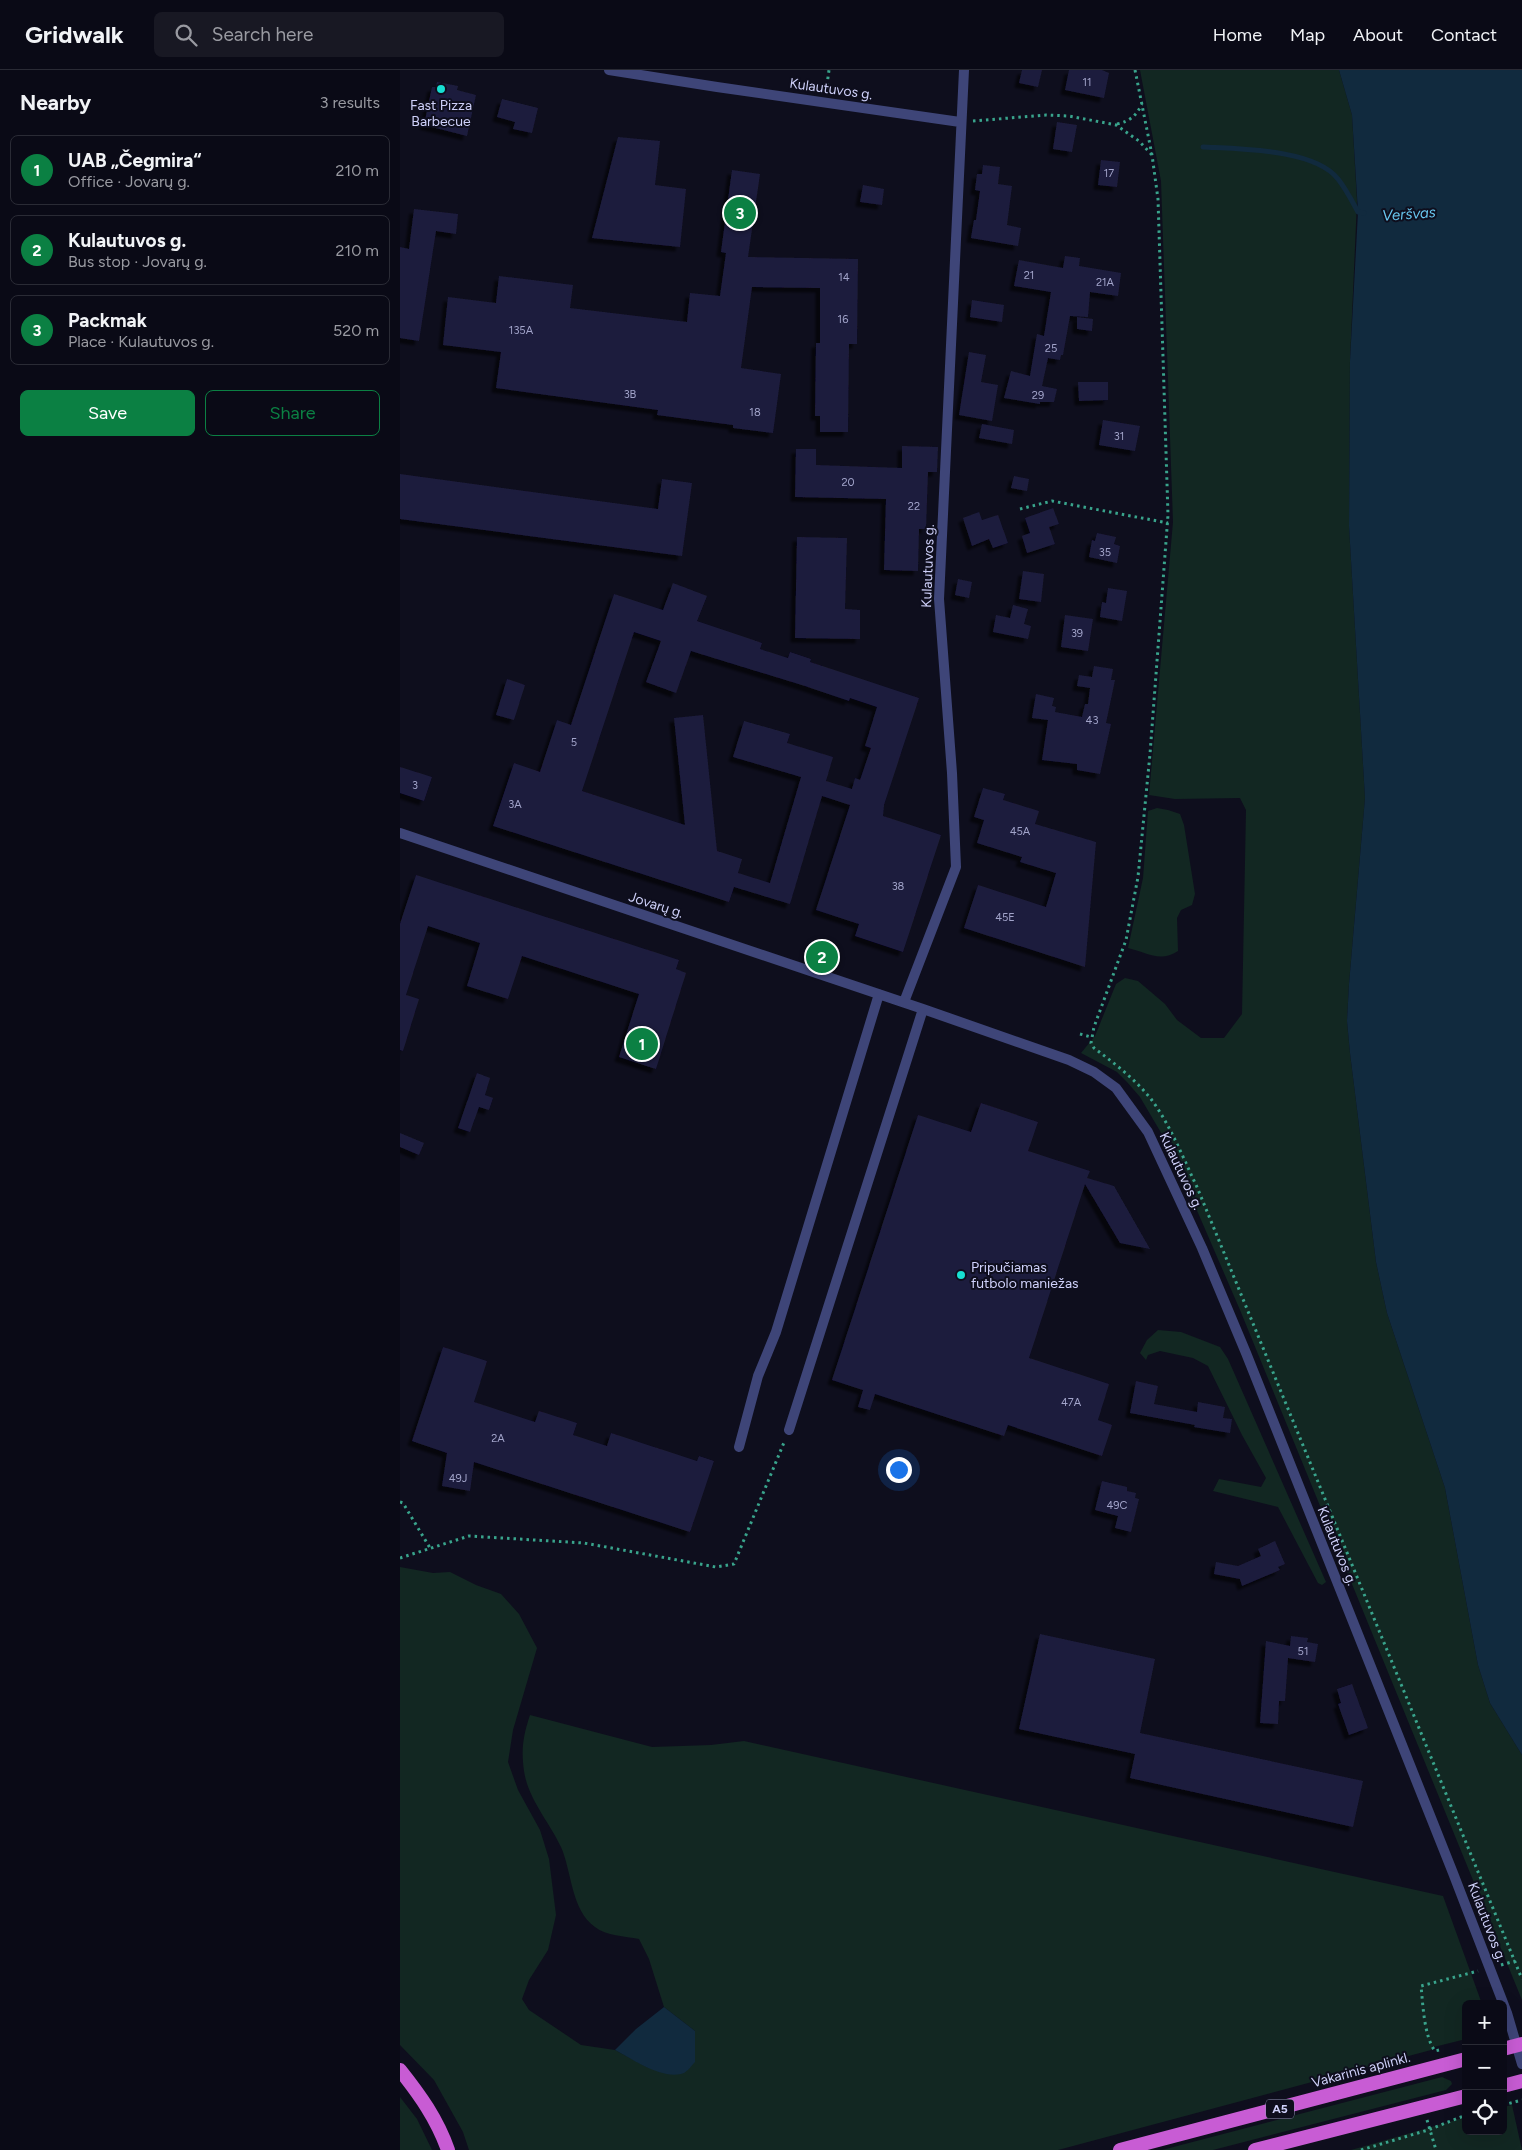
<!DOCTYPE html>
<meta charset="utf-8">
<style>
:root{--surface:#0a0a16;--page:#181823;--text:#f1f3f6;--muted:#999aa1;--line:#2a2b35;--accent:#0b8043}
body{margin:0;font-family:Figtree,sans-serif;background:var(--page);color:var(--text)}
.controls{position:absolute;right:15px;bottom:15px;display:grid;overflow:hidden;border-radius:8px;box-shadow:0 5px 20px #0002}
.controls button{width:45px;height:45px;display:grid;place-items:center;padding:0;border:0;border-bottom:1px solid var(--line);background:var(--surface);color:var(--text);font:25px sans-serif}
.you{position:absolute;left:498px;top:1399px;width:18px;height:18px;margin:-12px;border:4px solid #fff;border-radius:50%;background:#1a73e8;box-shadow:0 0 0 8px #1a73e833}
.badge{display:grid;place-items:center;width:32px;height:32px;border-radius:50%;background:var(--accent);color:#fff;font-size:16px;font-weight:700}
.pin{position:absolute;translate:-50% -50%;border:2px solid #fff;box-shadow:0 1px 5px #0006}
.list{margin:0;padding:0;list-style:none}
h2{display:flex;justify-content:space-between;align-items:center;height:65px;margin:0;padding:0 20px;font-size:21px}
h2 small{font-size:16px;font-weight:400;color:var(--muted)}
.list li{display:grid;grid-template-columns:32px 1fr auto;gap:15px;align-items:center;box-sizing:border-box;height:70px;margin:0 10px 10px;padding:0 10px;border:1px solid var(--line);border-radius:8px}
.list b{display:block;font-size:19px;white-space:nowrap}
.list p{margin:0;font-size:16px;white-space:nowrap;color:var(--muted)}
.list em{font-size:16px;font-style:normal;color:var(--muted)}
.actions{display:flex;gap:10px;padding:15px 20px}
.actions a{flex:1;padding:11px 0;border:1px solid var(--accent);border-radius:8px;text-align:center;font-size:18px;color:var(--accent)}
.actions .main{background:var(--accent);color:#fff}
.icon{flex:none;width:28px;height:28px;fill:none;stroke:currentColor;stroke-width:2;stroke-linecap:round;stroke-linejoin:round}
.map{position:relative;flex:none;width:1122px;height:2080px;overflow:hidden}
header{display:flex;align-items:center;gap:30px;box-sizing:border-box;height:70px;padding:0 25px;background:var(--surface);border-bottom:1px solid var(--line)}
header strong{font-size:24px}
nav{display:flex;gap:28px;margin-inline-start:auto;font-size:18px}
.search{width:350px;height:45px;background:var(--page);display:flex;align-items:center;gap:12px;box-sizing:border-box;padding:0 18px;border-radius:8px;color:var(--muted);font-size:19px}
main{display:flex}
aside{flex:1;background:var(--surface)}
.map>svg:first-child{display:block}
.green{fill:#122722}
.water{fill:#112a3e}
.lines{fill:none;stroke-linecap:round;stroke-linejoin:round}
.stream{stroke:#112a3e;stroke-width:5}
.building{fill:#1d1c3c;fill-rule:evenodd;filter:url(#shadow)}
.path{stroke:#39a48c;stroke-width:3;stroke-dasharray:2.5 4;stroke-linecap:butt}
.minor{stroke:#3e4578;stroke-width:10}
.trunk{stroke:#c85cd4;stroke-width:14}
.trunk-bridge{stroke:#c85cd4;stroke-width:14}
.poi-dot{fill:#17dfd2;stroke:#0e0e1d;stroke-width:2}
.labels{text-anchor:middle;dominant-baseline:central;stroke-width:4;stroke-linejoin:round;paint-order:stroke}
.number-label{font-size:11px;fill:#a2a4ca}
.shield{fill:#0e0e1d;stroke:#9596b8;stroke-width:1}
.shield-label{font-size:12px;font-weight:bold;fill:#cfd1fa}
.street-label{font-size:14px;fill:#cfd1fa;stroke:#0e0e1d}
.poi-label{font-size:14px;fill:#cfd1fa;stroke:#0e0e1d}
.water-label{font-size:15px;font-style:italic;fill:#68c7f0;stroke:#0e0e1d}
</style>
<header>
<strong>Gridwalk</strong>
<div class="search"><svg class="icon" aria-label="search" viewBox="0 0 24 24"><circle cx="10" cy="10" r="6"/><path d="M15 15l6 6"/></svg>Search here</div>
<nav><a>Home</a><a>Map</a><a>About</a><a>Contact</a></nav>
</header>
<main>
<aside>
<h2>Nearby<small>3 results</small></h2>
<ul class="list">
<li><span class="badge">1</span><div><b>UAB „Čegmira“</b><p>Office · Jovarų g.</p></div><em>210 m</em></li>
<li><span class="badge">2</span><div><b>Kulautuvos g.</b><p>Bus stop · Jovarų g.</p></div><em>210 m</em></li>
<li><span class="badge">3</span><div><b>Packmak</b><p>Place · Kulautuvos g.</p></div><em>520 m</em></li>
</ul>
<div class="actions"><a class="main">Save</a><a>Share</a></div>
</aside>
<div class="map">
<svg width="1122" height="2080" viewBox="0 0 1122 2080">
<defs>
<filter id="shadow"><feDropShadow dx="-4.5" dy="4.5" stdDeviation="1" flood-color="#0009"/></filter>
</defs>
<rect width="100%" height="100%" fill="#0e0e1d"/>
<path class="green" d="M740,0h199l13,45 5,86 -7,160 -1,165 16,272 -16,186 -2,37 3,32 26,209 11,51 58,175 33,177 12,38 32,52v245l-282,-690 -70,-162 -30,-51 -13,-15 -10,-10 -36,-19 14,-17 21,-52 9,-6 13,3 27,23 12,16 24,18h23l18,-24 4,-204 -6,-12 -65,1 -26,-4 24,-273 -12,-341z
M757,738l11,2 12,4 4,11 11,69 -3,11 -11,5 -4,8 1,33c-18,12 -32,1 -50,-3l15,-70 5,-67z
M758,1260l23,2 39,15 8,12 98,223 -4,3 -4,-2 -40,-76 -65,-16 6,-12 42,8 5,-9 -24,-43 -34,-69 -15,-8 -33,-7 -12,4 -2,5 -6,-7 7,-13z
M0,1497l33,6 17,-1 26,13 25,9 18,20 18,34 -24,82 -5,32 10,28 22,40 9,29 7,56 -8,35 -19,30 -7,19 7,11 52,35 34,5 34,18 46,-37 -31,-24 -15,-48 -10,-20c-14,-3 -33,-3 -44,-12 -24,-17 -23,-55 -34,-80 -11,-24 -33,-48 -37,-76 -3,-21 -1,-35 6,-56l122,32 59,-2 33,-4 699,155 39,108h-16v35l-32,8 -3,3 -373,100h-589l-6,-18 -29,-52 -34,-35z
M1042,2007l9,4 1,3 -6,6 -233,60h-51z
M0,2027l17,22 15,31h-32z
M1112,2035l10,45h-171l115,-33v14h37v-24z"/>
<path class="water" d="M939,0h183v1685l-32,-52 -12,-38 -33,-177 -58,-175 -11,-51 -26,-209 -3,-32 2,-37 16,-186 -16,-272 1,-165 8,-149 -6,-97z
M264,1937l31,24v31c-3,3 -7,9 -11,11 -20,8 -52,-14 -69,-23l21,-21z"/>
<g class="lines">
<path class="stream" d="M803,77c36,2 112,2 135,32 8,10 14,22 20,33l6,1"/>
</g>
<path class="building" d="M622,0h20l-4,17 -19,-4z
M669,0h33l7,3 -5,25 -39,-8z
M37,12l21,4 -1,4 19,5 -9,41 -43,-11 8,-38h4z
M102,29l36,9 -6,25 -19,-4 2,-7 -18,-5z
M657,52l20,3 -5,27 -19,-3z
M218,67l42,4 -5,44 31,4 -6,58 -88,-9z
M701,90l19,2 -3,25 -19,-2z
M583,95l17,2 -2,17 14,2 -5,39 14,3 -3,18 -47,-8 3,-18h2l4,-29 -5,-1 2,-16h5z
M332,100l28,4 -12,83 110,2 -1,85h-8l-1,88h-28v-16h-5l1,-73h4v-55l-68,-1 -11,81 40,6 -8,59 -40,-5v-3l-76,-10 1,-5 -162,-22 5,-36 -58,-7 5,-48 48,6 3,-27 74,9 -3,23 117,14 3,-29 30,3 6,-43 -5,-1z
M463,115l21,4 -2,16 -22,-3z
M14,139l44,5 -2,20 -20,-3 -17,110 -19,-3v-91l9,2z
M665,186l15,2 -1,8 42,7 -3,23 -28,-4 -2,25 -18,-1 -7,39h-2l-1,5 -12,-2 -6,28 15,3 -3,13h-14v2l-36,-6 7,-27 19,5 7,-42 7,2 7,-44 -37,-6 5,-26 44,8z
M572,230l32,5 -2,17 -32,-5z
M677,247l16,2 -1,12 -15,-2z
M569,282l17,3 -5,27 17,3 -6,36 -33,-6z
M678,312h30v18l-29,1z
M703,350l37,6 -5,25 -36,-6z
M582,354l32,6 -2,14 -33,-6z
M502,376l36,1 -1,25h-9l-2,57h-7l-1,42 -34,-1 2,-71 -91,-2 1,-48h20v16l86,3z
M0,404l258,35 4,-30 30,4 -10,73 -282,-37z
M614,406l15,3 -2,12 -16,-3z
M653,438l6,16 -10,3 6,17 -28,9 -5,-17 8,-3 -5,-15z
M579,442l3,8 16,-5 10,28 -15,5 -4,-9 -17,7 -9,-28z
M697,463l19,4 -2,7 6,2 -3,17 -28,-6 3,-17 3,1z
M397,467l50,1 -2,71 15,1v29l-65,-1z
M623,501l21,3 -3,28 -22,-3z
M558,509l14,3 -3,16 -14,-3z
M273,513l34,13 -10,25 65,22 -2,6 28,9 2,-6 21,7 -1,3 109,36 -35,107 -1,11 58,19 -38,117 -48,-16 4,-12 -43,-14 34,-105 -28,-9 -32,108 -56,-17 -5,15 -236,-76 21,-63 26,9 17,-52 14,5 43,-131 49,16zM234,562l27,9 -15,41 30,11 15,-42 114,35 44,15 1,-3 27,9 -12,39 6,2 -11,32 -5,-2 -3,11 -26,-8 7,-24 -46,-14 3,-9 -46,-13 -11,36 68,20 -31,106 -32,-10 4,-14 -25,-8 -14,-136 -29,3 11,107 -103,-34z
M708,518l19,3 -5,30 -22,-4 2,-15 4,1z
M613,535l15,4 -4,15 7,2 -3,13 -35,-7 3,-17 14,3z
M665,545l28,4 -5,32 -27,-4z
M694,596l19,3 -2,11h4l-9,43 5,1 -11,50 -23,-4v-6l-35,-4 6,-40 -16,-2 4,-24 18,4 -2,8 4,1 -1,5 27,5 3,-13h3l2,-16 -13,-2 2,-11 13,2z
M107,609l18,6 -11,35 -18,-5z
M0,697l32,10 -8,24 -24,-8z
M583,718l22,6 -2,6 36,11 -4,13 61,18 -11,125 -121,-39 14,-43 68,22 10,-34 -36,-11 2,-5 -45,-14 7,-23 -10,-3z
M16,805l263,85 -3,9 10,4 -30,96 -37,-12 20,-63 -117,-38 -14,43 -41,-13 13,-43 -52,-17 -22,69 13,4 -16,52 -3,-1v-126z
M77,1003l13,5 -5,17 8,3 -4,12 -10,-3 -9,25 -12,-4z
M581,1033l57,19 -10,29 62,20 -3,7 27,8 36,63 -30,-6 -35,-59 -56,174 80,26 -11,36 14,5 -10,31 -94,-31 -4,11 -129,-42 -5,16 -12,-3 5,-17 -31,-10 86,-265 53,17z
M0,1063l24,10 -5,12 -19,-8z
M43,1277l44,14 -13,41 61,20 4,-11 38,12 -4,12 34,11 4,-13 86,28 2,-5 15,5 -24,71 -216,-70 -4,29 -28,-5 5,-33 -35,-12z
M736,1311l22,5 -4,18 43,8 1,-10 27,5 -2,11 9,1 -2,14 -36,-6 1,-2 -65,-12z
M702,1411l25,6v4l9,2 -1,5 4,1 -8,33 -16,-4 3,-12 -23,-6z
M875,1471l10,23 -7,3 2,3 -38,16 -2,-7 -26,-5 2,-12 22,4 23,-10 -3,-7z
M640,1564l115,25 -15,74 223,48 -10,46 -223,-49 5,-24 -116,-25z
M891,1566l17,2 -1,4 11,2 -3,18 -27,-4 -3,43h-6l-1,23 -18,-1 6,-82 24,5z
M952,1614l16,44 -19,7 -11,-31 3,-1 -4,-14z"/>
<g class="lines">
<path class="path" d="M735,0l17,85 6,44 10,316 -18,239 -12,123 -12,63 -32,87 -3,16 3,5c20,15 41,31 57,51 20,27 32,59 46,88l325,792
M426,22l3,-22
M573,51l73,-6 23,1 47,9 23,16 13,14
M717,54c13,-3 19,-8 25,-20
M620,439l32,-8 116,22
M680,964l11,3
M0,1432l3,1 27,45
M0,1488l69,-22 115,7 132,24 18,-3 51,-124
M1101,1895l14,-4
M1039,1980l-4,1c-11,-15 -12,-46 -14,-65l57,-15
M1103,2035l19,-5
M1027,2050l9,30
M961,2080l67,-20 38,-15"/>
<path class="minor" d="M209,0l108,17 243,35
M0,763l523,176 146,51 25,12 22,16 32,44 54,116 44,105 207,520 54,140 15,51
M504,932l52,-135 -4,-94 -13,-174 25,-529
M389,1360l134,-421
M339,1377l19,-71 18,-44 103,-338"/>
<path class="trunk" d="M0,2000c20,25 37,49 48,80
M1103,2016l19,-5
M720,2080l346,-91
M855,2080l211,-54"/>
<path class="trunk-bridge" d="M1103,1979l19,-5"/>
</g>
<g class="poi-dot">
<circle cx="41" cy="19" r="5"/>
<circle cx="561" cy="1205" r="5"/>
</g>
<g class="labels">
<g class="number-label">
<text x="687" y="12">11</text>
<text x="709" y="103">17</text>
<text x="629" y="205">21</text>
<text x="444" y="207">14</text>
<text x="705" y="212">21A</text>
<text x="443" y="249">16</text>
<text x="121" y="260">135A</text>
<text x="651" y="278">25</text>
<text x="230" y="324">3B</text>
<text x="638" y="325">29</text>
<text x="355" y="342">18</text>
<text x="719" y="366">31</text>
<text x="448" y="412">20</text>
<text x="514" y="436">22</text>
<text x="705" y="482">35</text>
<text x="677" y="563">39</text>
<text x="692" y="650">43</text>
<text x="174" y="672">5</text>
<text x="15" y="715">3</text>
<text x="115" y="734">3A</text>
<text x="620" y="761">45A</text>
<text x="498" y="816">38</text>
<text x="605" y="847">45E</text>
<text x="671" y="1332">47A</text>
<text x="98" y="1368">2A</text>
<text x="58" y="1408">49J</text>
<text x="717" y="1435">49C</text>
<text x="903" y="1581">51</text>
</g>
<rect class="shield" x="866" y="2029.5" width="28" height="19" rx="4"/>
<g class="shield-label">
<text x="880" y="2039">A5</text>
</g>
<g class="street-label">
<text transform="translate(431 19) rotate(8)">Kulautuvos g.</text>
<text transform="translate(528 496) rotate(-88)">Kulautuvos g.</text>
<text transform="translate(256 835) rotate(18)">Jovarų g.</text>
<text transform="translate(781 1101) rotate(65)">Kulautuvos g.</text>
<text transform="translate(937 1476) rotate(68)">Kulautuvos g.</text>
<text transform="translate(1087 1852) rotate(69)">Kulautuvos g.</text>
<text transform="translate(961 2000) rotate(-15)">Vakarinis aplinkl.</text>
</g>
<g class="poi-label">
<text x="41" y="35">Fast Pizza<tspan x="41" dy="16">Barbecue</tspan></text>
<text x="571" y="1197" text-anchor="start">Pripučiamas<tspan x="571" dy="16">futbolo maniežas</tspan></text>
</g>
<g class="water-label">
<text transform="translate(1009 144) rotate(-4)">Veršvas</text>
</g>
</g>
</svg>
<div class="controls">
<button>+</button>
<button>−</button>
<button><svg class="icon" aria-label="locate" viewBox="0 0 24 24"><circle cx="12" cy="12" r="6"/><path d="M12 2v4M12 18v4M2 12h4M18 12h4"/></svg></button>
</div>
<div class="you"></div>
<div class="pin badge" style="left:242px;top:974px">1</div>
<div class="pin badge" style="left:422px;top:887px">2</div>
<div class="pin badge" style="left:340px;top:143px">3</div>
</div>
</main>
